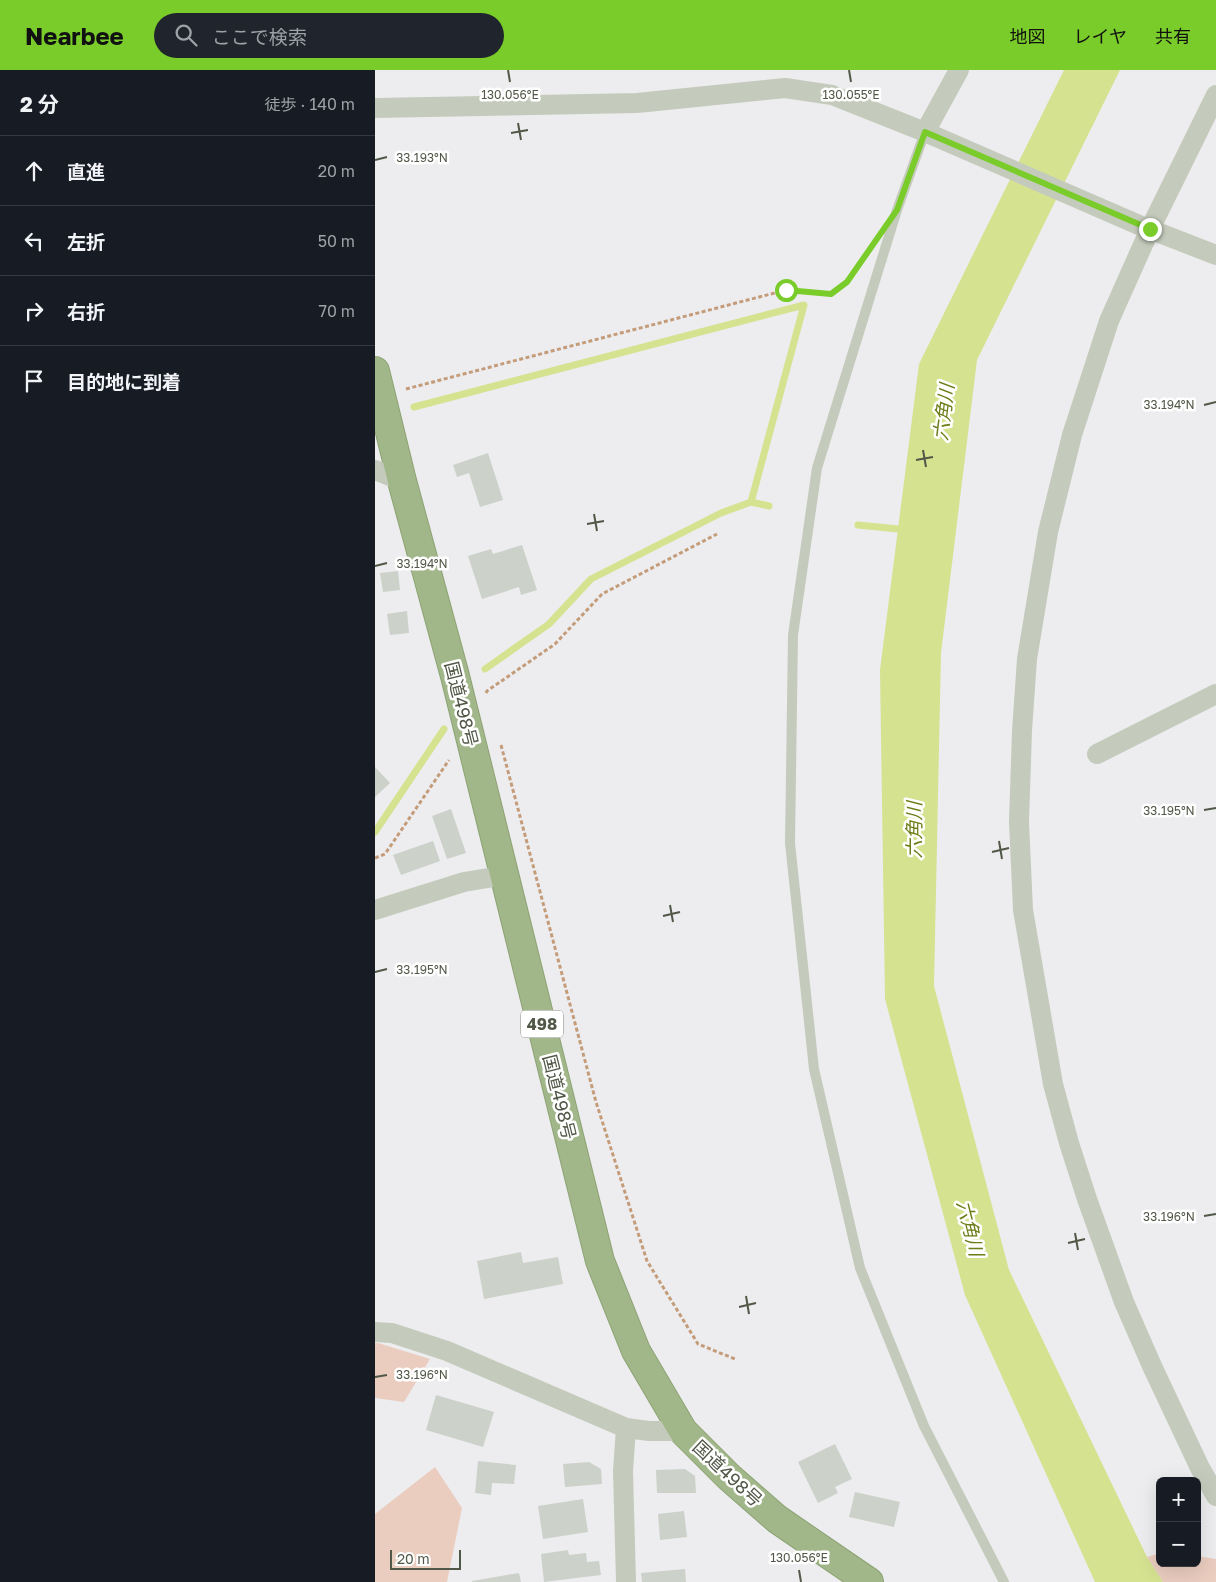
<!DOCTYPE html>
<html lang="ja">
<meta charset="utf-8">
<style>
:root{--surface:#171b24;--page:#20242c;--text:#f1f3f6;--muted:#9ea1a6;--line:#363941;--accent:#79cc2a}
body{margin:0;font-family:"Golos Text","Noto Sans JP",sans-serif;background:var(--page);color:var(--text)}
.controls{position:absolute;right:15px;bottom:15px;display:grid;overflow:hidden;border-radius:8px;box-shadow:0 5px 20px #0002}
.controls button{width:45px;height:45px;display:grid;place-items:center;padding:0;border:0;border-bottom:1px solid var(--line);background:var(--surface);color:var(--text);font:25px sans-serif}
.scale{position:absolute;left:15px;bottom:12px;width:71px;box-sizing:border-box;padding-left:5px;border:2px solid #515847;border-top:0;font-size:14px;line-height:18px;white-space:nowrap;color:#515847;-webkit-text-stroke:4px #fff;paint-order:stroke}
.stop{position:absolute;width:15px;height:15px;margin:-11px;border:4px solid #79cc2a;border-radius:50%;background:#fff}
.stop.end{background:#79cc2a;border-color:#fff;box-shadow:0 1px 5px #0008}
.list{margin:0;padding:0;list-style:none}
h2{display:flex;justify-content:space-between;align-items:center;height:65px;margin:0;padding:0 20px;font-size:21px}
h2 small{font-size:16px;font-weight:400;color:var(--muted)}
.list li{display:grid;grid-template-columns:32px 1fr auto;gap:15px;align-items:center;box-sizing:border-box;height:70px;padding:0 20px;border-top:1px solid var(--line)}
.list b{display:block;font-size:19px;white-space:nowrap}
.list em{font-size:16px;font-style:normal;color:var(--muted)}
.icon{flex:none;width:28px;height:28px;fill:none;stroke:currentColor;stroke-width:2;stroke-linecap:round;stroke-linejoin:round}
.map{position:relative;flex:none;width:841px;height:1512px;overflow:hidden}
header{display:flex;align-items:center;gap:30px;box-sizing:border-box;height:70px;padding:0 25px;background:var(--accent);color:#111}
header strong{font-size:24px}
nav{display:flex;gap:28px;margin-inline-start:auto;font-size:18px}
.search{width:350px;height:45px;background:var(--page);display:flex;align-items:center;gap:12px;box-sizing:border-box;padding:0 18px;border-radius:28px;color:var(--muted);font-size:19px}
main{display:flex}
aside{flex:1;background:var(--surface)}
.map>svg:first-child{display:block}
.green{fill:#eacdbf}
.water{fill:#d5e290}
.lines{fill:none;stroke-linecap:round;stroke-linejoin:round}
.stream{stroke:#d5e290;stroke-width:7}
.building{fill:#ccd1ca}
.highway-casing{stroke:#8da374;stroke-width:30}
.path{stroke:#c49c7a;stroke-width:3;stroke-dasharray:4 2.5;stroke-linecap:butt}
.lane{stroke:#c5cbbc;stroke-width:10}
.street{stroke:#c5cbbc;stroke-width:20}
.highway{stroke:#a2b789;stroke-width:28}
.route{stroke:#79cc2a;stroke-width:6}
.ticks{fill:none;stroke:#515847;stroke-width:2}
.labels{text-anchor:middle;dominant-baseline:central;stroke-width:5;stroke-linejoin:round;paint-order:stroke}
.shield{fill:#fff;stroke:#858a7e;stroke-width:1}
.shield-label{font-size:16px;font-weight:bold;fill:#515847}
.street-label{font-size:18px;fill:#515847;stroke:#fff}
.water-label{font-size:19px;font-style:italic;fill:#6d7e18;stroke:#fff}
.ticks-label{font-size:12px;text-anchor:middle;fill:#515847;stroke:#fff;stroke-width:5;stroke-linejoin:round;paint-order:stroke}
</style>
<header>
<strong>Nearbee</strong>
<div class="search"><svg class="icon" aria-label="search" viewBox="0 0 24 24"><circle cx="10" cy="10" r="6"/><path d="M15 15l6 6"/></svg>ここで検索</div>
<nav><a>地図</a><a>レイヤ</a><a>共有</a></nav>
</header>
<main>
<aside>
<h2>2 分<small>徒歩 · 140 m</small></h2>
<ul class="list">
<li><svg class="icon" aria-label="ahead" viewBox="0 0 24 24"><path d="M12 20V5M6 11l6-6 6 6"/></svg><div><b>直進</b></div><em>20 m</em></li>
<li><svg class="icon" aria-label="left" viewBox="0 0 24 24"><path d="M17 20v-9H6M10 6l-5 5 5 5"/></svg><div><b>左折</b></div><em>50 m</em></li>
<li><svg class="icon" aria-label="right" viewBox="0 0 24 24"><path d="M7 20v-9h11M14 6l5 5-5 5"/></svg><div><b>右折</b></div><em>70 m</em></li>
<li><svg class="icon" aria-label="arrive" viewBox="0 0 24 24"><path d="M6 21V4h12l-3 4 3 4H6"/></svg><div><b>目的地に到着</b></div></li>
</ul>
</aside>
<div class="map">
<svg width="841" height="1512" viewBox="0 0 841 1512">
<rect width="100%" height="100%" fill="#ededef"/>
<path class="green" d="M0,1273h3l52,16 -26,43 -29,-4z
M60,1397l27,41 -15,74h-72v-68z
M785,1483v10h37v-7l19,3v23h-53l-16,-25z"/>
<path class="water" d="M689,0h56l-143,290 -36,293 -7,333 75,284 138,287 16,25h-68l-130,-287 -80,-296 -5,-329 39,-306z"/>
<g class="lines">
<path class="stream" d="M39,337l390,-102 -53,197
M483,455l50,5
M110,599l64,-45 42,-45 130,-66 30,-11 18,4
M0,762l69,-103"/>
</g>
<path class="building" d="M113,383l15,47 -23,7 -11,-34 -12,4 -4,-12z
M147,475l15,45 -16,5 -2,-8 -37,12 -14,-43 23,-7 2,5z
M23,501l2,19 -17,2 -3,-19z
M32,541l2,22 -19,2 -3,-21z
M0,697l15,16 -15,14z
M76,739l15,44 -19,6 -15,-43z
M58,771l7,20 -39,14 -8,-20z
M146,1182l2,11 35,-6 5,27 -79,15 -7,-38z
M61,1325l58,17 -11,35 -57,-17z
M460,1374l17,35 -17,8 3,6 -20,10 -20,-41z
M103,1391l38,4 -2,19 -22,-1 -1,12 -16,-2z
M214,1392l12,7 1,15 -37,3 -2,-23z
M310,1399l10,7 1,17h-39l-1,-23z
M480,1422l45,10 -6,25 -45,-10z
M208,1429l5,33 -45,7 -5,-33z
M309,1441l3,26 -27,3 -2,-26z
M193,1480l1,5 17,-2 1,9 12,-1 2,14 -57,7 -3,-28z
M310,1499l1,13h-44l-1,-9z
M144,1503l2,9h-49v-1z"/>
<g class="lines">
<defs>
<path id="highway" d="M0,301l27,110 53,195 145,585 36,90 47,80 46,46 48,42 92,63"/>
</defs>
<use href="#highway" class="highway-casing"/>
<path class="path" d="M31,319l380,-99 45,3 16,-11 15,-22
M111,623l1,-2 68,-47 47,-50 115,-60
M126,675l95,357 51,159 51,83 37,15
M0,788l10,-4 64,-94"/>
<path class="lane" d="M550,62l-28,78 -80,258 -24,167 -3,208 24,226 46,199 64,158 80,156"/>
<path class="street" d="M841,25l-66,134 -41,92 -37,114 -24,97 -21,127 -5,72 -3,91 4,88 30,174 16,59 18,56 37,103 28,64 48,102 16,28
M0,38l262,-5 148,-15 47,7 93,37 214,93 77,30
M550,62l34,-62
M0,400l27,11
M722,684l119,-60
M0,840l89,-28 42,-7
M0,1262l17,1 55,18 179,77 23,3h34
M251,1358l-3,43 3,111"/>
<use href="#highway" class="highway"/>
</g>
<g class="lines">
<path class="route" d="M411,220l45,4 16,-12 50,-72 28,-78 225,97"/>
</g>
<path class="ticks" d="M133,0l2,12M474,0l2,12M143,53l3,17M136,63l17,-3M0,90l12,-3M829,335l12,-3M548,380l3,17M541,390l17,-3M219,444l3,17M212,454l17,-3M0,496l12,-3M829,740l12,-2M624,771l3,18M617,782l17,-4M295,835l3,17M288,846l17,-4M0,902l12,-3M829,1146l12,-2M700,1163l3,17M693,1173l17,-4M371,1226l3,18M364,1237l17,-4M0,1307l12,-2M424,1500l2,12"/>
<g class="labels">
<rect class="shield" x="146" y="940.5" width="42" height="27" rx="4"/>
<g class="shield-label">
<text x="167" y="954">498</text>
</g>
<g class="street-label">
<text transform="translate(87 634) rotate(76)">国道498号</text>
<text transform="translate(185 1027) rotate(76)">国道498号</text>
<text transform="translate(353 1403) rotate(43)">国道498号</text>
</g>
<g class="water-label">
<text transform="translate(568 342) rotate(-83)">六角川</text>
<text transform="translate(538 760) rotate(-90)">六角川</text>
<text transform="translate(596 1158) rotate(76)">六角川</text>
</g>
</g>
<g class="ticks-label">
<text x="135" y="29">130.056°E</text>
<text x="476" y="29">130.055°E</text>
<text x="47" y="92">33.193°N</text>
<text x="794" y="339">33.194°N</text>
<text x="47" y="498">33.194°N</text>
<text x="794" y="745">33.195°N</text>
<text x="47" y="904">33.195°N</text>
<text x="794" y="1151">33.196°N</text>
<text x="47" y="1309">33.196°N</text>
<text x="424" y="1492">130.056°E</text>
</g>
</svg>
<div class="controls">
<button>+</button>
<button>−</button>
</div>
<div class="scale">20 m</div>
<div class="stop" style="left:411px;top:220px"></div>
<div class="stop end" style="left:775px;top:159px"></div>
</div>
</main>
